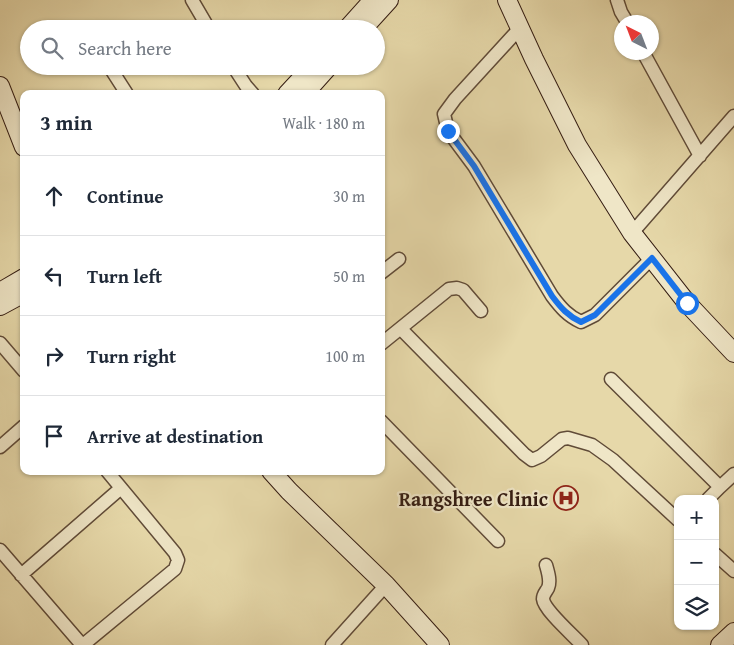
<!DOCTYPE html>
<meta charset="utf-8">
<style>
:root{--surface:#fff;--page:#f6f6f7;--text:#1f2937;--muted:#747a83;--line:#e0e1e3}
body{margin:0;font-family:"Gentium Book Plus",serif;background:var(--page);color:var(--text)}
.controls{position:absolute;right:15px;bottom:15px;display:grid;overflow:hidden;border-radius:10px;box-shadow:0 1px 4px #0004}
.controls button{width:45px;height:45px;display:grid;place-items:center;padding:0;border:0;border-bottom:1px solid var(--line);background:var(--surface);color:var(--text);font:25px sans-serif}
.compass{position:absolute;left:614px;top:15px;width:45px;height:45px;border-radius:50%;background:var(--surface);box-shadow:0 1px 4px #0004;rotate:318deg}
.stop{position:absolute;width:15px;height:15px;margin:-11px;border:4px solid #1a73e8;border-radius:50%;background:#fff}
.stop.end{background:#1a73e8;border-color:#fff;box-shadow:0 1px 5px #0008}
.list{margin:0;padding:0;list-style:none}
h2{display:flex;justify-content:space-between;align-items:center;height:65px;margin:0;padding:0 20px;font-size:21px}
h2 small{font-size:16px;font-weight:400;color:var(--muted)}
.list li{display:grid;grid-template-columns:32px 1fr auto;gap:15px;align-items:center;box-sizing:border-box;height:80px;padding:0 20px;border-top:1px solid var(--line)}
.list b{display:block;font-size:19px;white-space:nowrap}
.list em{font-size:16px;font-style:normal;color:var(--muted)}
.icon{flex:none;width:28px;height:28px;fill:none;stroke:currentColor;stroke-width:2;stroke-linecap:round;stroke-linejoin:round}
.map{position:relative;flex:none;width:734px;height:645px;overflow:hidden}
.search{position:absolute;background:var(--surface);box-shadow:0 1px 4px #0004;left:20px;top:20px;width:365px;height:55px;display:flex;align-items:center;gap:12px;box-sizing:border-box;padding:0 18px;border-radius:28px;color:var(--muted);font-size:19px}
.panel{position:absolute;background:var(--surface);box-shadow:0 1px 4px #0004;left:20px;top:90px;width:365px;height:385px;border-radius:10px}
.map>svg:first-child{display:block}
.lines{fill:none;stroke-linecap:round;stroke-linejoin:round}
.street-casing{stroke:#604b38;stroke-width:15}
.secondary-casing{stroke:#341c12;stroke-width:20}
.street{stroke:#efe6c7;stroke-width:12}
.secondary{stroke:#efe6c7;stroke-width:18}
.route{stroke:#1a73e8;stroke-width:6}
.labels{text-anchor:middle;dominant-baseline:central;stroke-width:4.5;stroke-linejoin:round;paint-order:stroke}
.poi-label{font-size:20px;font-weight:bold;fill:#341c12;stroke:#efe6c7;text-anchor:end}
</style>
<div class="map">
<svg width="734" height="645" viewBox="0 0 734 645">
<rect width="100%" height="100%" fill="#e6d8a9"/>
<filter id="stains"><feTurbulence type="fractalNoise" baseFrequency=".004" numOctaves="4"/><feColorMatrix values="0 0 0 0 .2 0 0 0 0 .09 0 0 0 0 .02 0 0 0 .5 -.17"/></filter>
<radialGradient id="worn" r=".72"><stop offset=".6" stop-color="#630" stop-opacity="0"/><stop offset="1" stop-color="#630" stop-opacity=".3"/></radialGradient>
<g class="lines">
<defs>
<path id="street" d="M192,0l17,29
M617,0l4,12 6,10
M520,28l-65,71 -11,15 4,17 26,35 78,130c9,12 16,20 29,26l14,-7 57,-57
M643,52l57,104
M109,66l18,28
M233,66l13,20 7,8
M632,233l102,-117
M381,273l18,-14
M401,329l123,125 8,6 9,-4 21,-17 6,-1 24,7 21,15 65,60
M0,343l24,28
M381,344l68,-55 8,-1 6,2 18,21
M611,379l109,108 14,-13
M381,421l117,120
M0,447l24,-21
M708,499l12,-12
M0,550l82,95
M715,554l19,17
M546,565c2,7 5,16 2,23 -2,4 -5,6 -5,11 1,11 31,37 39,46
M21,575l100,-87
M83,645l92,-76 3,-9 -3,-7 -68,-82
M332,645l54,-60"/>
<path id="secondary" d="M507,0l27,59 43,86 55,88 55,70 47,50
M369,22l20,-22
M347,29l26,-29
M0,86l24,61
M287,94l26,-28
M304,94l25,-28
M0,292l24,-14
M0,306l24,-13
M271,471l18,20 97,94 54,60
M720,645l14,-13"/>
</defs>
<use href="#street" class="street-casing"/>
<use href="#secondary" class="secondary-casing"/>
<use href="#street" class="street"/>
<use href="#secondary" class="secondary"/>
</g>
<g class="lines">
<path class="route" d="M448,131l26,35 78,130c9,12 16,20 29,26l14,-7 57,-57 35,45"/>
</g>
<defs>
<symbol id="hospital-ring" viewBox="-11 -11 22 22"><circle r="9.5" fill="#efe6c7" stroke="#8f2418" stroke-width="1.5"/><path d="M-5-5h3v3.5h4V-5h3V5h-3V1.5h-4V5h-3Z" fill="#8f2418"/></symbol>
</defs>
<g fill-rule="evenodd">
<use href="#hospital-ring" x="552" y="484" width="28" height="28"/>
</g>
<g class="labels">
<g class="poi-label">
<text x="548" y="498">Rangshree Clinic</text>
</g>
</g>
<rect width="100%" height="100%" filter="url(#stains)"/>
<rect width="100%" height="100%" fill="url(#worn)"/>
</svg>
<div class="controls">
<button>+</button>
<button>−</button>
<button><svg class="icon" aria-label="layers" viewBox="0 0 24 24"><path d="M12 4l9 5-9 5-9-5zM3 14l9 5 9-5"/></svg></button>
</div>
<svg class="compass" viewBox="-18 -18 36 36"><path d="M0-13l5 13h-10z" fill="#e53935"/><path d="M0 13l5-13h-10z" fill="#747a83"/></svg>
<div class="stop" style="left:687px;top:303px"></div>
<div class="stop end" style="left:448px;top:131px"></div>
<div class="search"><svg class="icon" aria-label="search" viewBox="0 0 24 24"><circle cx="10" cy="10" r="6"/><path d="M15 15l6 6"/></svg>Search here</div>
<section class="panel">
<h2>3 min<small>Walk · 180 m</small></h2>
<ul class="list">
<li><svg class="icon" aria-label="ahead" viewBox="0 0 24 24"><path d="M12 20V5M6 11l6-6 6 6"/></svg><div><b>Continue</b></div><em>30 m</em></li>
<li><svg class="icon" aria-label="left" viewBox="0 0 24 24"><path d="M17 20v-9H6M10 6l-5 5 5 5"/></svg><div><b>Turn left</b></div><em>50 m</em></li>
<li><svg class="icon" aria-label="right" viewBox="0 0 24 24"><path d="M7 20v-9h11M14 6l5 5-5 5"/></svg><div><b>Turn right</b></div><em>100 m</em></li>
<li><svg class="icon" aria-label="arrive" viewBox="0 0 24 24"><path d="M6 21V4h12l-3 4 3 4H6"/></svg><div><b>Arrive at destination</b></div></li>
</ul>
</section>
</div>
